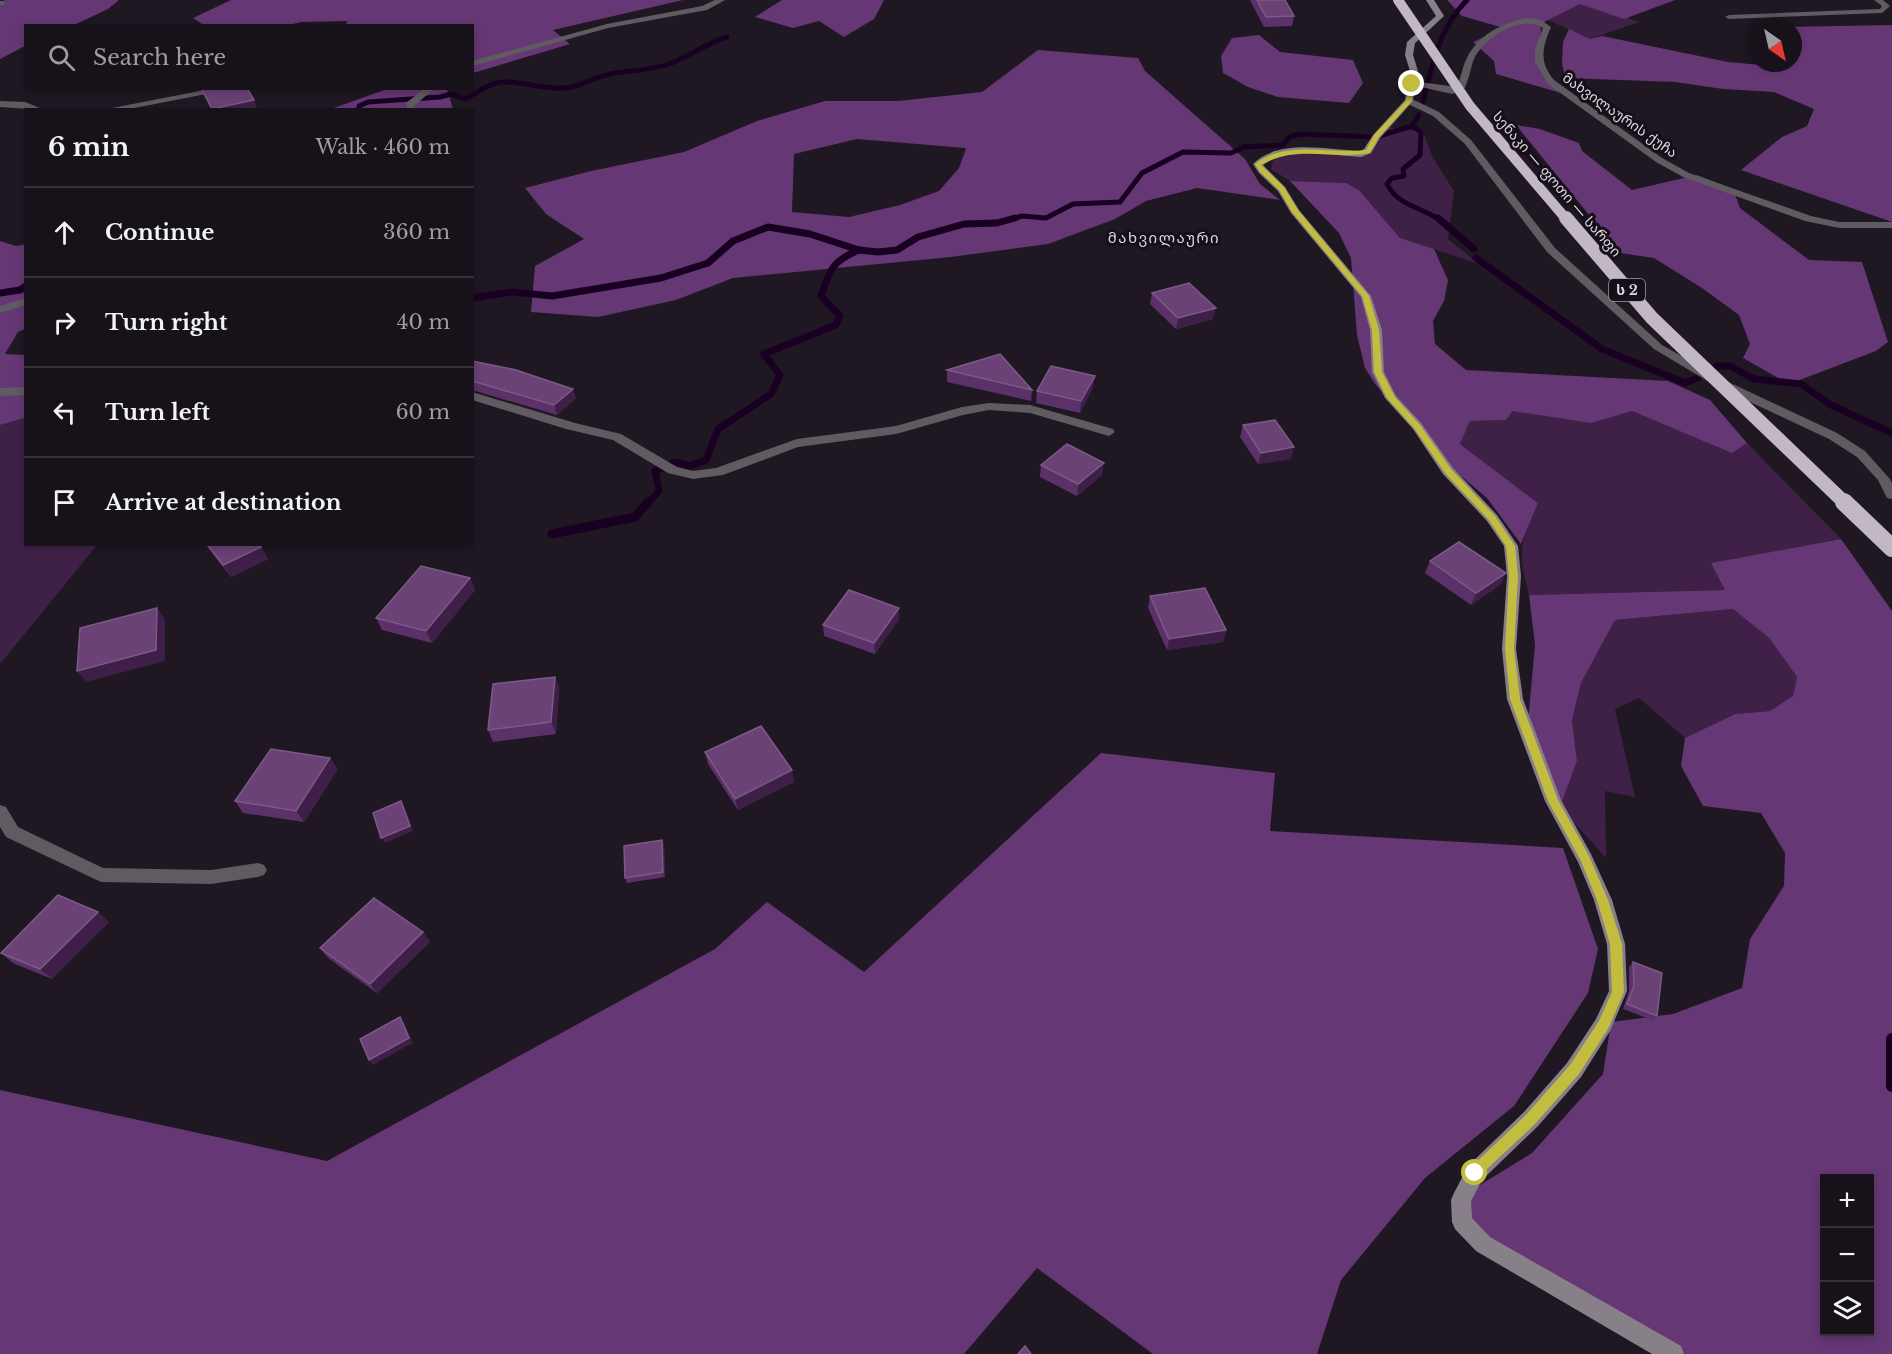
<!DOCTYPE html>
<meta charset="utf-8">
<style>
:root{--surface:#17111a;--page:#201a23;--text:#f1f3f6;--muted:#9e9da2;--line:#363139}
body{margin:0;font-family:"Libre Baskerville","Noto Sans Georgian",serif;background:var(--page);color:var(--text)}
.controls{position:absolute;right:18px;bottom:18px;display:grid;overflow:hidden;border-radius:0px;box-shadow:0 3px 9px #0003}
.controls button{width:54px;height:54px;display:grid;place-items:center;padding:0;border:0;border-bottom:2px solid var(--line);background:var(--surface);color:var(--text);font:30px sans-serif}
.compass{position:absolute;left:1748px;top:18px;width:54px;height:54px;border-radius:50%;background:var(--surface);box-shadow:0 3px 9px #0003;rotate:146deg}
.stop{position:absolute;width:18px;height:18px;margin:-14px;border:4px solid #c2bd3f;border-radius:50%;background:#fff}
.stop.end{background:#c2bd3f;border-color:#fff;box-shadow:0 2px 6px #0008}
.list{margin:0;padding:0;list-style:none}
h2{display:flex;justify-content:space-between;align-items:center;height:78px;margin:0;padding:0 24px;font-size:26px}
h2 small{font-size:20px;font-weight:400;color:var(--muted)}
.list li{display:grid;grid-template-columns:39px 1fr auto;gap:18px;align-items:center;box-sizing:border-box;height:90px;padding:0 24px;border-top:2px solid var(--line)}
.list b{display:block;font-size:22px;white-space:nowrap}
.list em{font-size:20px;font-style:normal;color:var(--muted)}
.icon{flex:none;width:33px;height:33px;fill:none;stroke:currentColor;stroke-width:2;stroke-linecap:round;stroke-linejoin:round}
.map{position:relative;flex:none;width:1892px;height:1354px;overflow:hidden}
.search{position:absolute;background:var(--surface);box-shadow:0 3px 9px #0003;left:24px;top:24px;width:450px;height:66px;display:flex;align-items:center;gap:15px;box-sizing:border-box;padding:0 21px;border-radius:0px;color:var(--muted);font-size:22px}
.panel{position:absolute;background:var(--surface);box-shadow:0 3px 9px #0003;left:24px;top:108px;width:450px;height:438px;border-radius:0px}
.map>svg:first-child{display:block}
.green{fill:#3f2148}
.forest{fill:#653774;fill-rule:evenodd}
.lines{fill:none;stroke-linecap:round;stroke-linejoin:round}
.stream-far3{stroke:#190023;stroke-width:5}
.stream-far2{stroke:#190023;stroke-width:7}
.stream-far1{stroke:#190023;stroke-width:9}
.stream{stroke:#190023;stroke-width:12}
.street{fill:#5f5b61;fill-rule:evenodd}
.secondary{fill:#878089;fill-rule:evenodd}
.highway-bridge-far2{stroke:#c1b7c5;stroke-width:10}
.highway-bridge-far1{stroke:#c1b7c5;stroke-width:14}
.highway-bridge{stroke:#c1b7c5;stroke-width:18}
.wall{fill:#5c3169}
.shaded-wall{fill:#3e1f47}
.building{fill:#6a4276;stroke:#7c5a86;stroke-width:1.5}
.route{fill:#c2bd3f}
.labels{text-anchor:middle;dominant-baseline:central;stroke-width:6;stroke-linejoin:round;paint-order:stroke}
.far-street-label{font-size:14px;fill:#ddd7df;stroke:#160f19}
.shield{fill:#160f19;stroke:#a19ba4;stroke-width:1.5}
.shield-label{font-size:14px;font-weight:bold;fill:#ddd7df}
.far-quarter-label{font-size:15px;letter-spacing:1.5px;fill:#ddd7df;stroke:#160f19}
</style>
<div class="map">
<svg width="1892" height="1354" viewBox="0 0 1892 1354">
<rect width="100%" height="100%" fill="#1f1722"/>
<path class="green" d="M1582,0l57,22 -49,17 -64,-29z
M1387,127l36,5 10,26 21,33 -6,48 31,25 -79,-26 -41,-48 -13,-7 -56,-2 -19,-12 2,-9c27,-12 59,-9 88,-6z
M1511,411l80,11 41,-11 100,41 15,-9 94,96 -129,24 14,27 -197,5c-12,-47 -9,-48 9,-92l-78,-59 10,-23 36,-1z
M25,418l1,126 71,1 -97,119v-239z
M1733,609l36,29 28,39 -3,19 -24,15 -35,3 -50,24 -46,-40 -24,11 20,88 -30,-6 1,67 -46,-51 17,-46 -5,-41 9,-37 34,-63z"/>
<path class="forest" d="M5,0h114l-11,9 -34,16 -48,1 -1,20 -25,13v-57z
M231,0h452l-130,30 17,14 -97,29 -1,-47 -126,-1 1,-4 -46,1 -16,4h-80l-12,-8z
M782,0h102l-10,19 -30,18 -25,-16 -26,7 -38,-11z
M1447,0h228l-51,19 -44,-15 -40,20c3,10 -2,19 -1,30 2,15 13,28 22,39l-65,-19 -2,-13 -21,-19 31,-14 -42,-12z
M1892,25v197l-151,-52 41,-33 25,-11 7,-17 -40,-17 -51,-3 -48,-7 -110,-4 -3,-15 1,-21 6,-13 21,10 12,-3 126,26 54,5 2,-4h9v-36h-7z
M1259,35l21,17 73,8 10,23 -14,20 -71,-6 -30,-10 -25,-14 -2,-17 11,-18z
M1038,50l100,8 7,13 100,88 15,25 20,16 -83,-12 -51,13 -31,18 -67,25 -97,13 -218,21 -57,22 -78,17 -67,-5 4,-46 49,-27 -38,-25 -21,-26 66,-17 93,-19 73,-31 68,-20h73l84,-9zM857,139l108,9 1,1 -7,19 -20,23 -39,14 -51,12 -57,-5 2,-58z
M390,88l57,1 6,20 -125,1z
M1516,125l24,4 39,14 3,8 50,39 65,-15 36,14 7,19 69,52 53,2 26,80 -12,9 -87,33 -46,-26 7,-14 -11,-29 -37,-27 -48,-30 -34,-5z
M1290,181l56,2 13,7 41,48 34,11 14,31 -4,21 -11,20 2,23 31,26 202,11 42,19 37,43 -15,10 -100,-42 -41,12 -79,-12 -6,9 -36,1 -10,23 78,59 -17,41 -34,-46 -39,-33 -73,-81 -10,-16 -8,-33 -6,-77 -12,-25z
M0,241l16,5 10,-2 -1,85 -7,3 -13,22 20,1v63l-25,7z
M1841,539l51,72v743h-219l-211,-132 -5,-23 75,-46 71,-79 8,-52 62,-8 69,-26 8,-49 34,-53 1,-33 -24,-40 -58,-7 -22,-40 4,-28 50,-24 35,-3 23,-15 4,-19 -28,-39 -36,-29 -118,11 -34,63 -9,37 5,41 -17,46 -33,-74 8,-88 -6,-50 196,-5 -14,-27zM1824,1178h46v154h-46z
M1101,753l174,20 -5,58 293,17 35,101 -10,44 -74,113 -89,72 -84,102 -24,74h-164l-116,-86 -73,86h-964v-264l327,71 388,-212 52,-47 97,70z"/>
<g class="lines">
<path class="stream-far3" d="M1423,102c9,-37 16,-74 44,-102
M359,110v-4l9,-4 72,-5 11,-3 14,5c11,-6 24,-16 37,-17 24,-1 50,11 74,4 13,-5 25,-11 39,-13 19,-3 36,-3 54,-9 22,-8 37,-21 58,-27
M1412,126l9,6 -1,23 -17,14 1,7 -12,2 -5,6c11,22 34,23 53,36
M1009,220l13,-4 24,2 27,-14 47,-2 22,-29 41,-21 48,1 13,-6 39,-2 6,-8 11,-3 76,3 36,-11 7,-11"/>
<path class="stream-far2" d="M1438,218l36,31
M1476,258l126,91 83,34 13,-5
M0,293l20,-3 6,-4
M472,298l40,-6 40,4 109,-18 47,-15 25,-22 35,-14 42,7 49,16 19,2 19,-2 21,-13 46,-13 33,-1 18,-5
M1713,369l4,-3h13l24,13 47,5 30,21 61,28
M647,504l12,-13 -4,-20 20,-9 15,4 16,-6 12,-31 53,-35 9,-19 -16,-21 72,-29 4,-9 -19,-20c9,-26 11,-35 38,-46"/>
<path class="stream-far1" d="M552,534l83,-17 13,-15"/>
<path class="stream" d="M1892,1039v47"/>
<path class="street" d="M715,0h10l-18,10 -99,18 -136,38v-5l135,-37 95,-18z
M1874,0h9l7,6 -8,7 -153,6 -4,-2 4,-2 151,-6 2,-3z
M0,1h4v4h-4z
M1528,18l13,2 10,7c-9,21 -12,35 3,53l108,78 27,15 122,43 28,6h53v6h-53l-34,-7 -122,-44 -27,-15 -108,-78 -13,-22v-13l8,-21c-23,-14 -59,10 -69,31 -4,10 -5,22 -11,32l-11,3 -44,-10 4,-3 45,6c4,-9 5,-19 9,-27 11,-25 38,-38 62,-42z
M215,88h22l-113,22h-22z
M425,88h10l-21,18 2,4h-9l-1,-7z
M1406,99h6l27,13 32,28 84,108 107,97 60,34 115,54 28,18 24,27 3,5v16l-5,-1 -9,-18 -21,-23 -28,-18 -115,-54 -60,-36 -107,-97 -82,-108 -32,-28 -27,-13z
M0,101l25,1 20,8 -45,-3z
M26,298v7l-26,8v-7z
M26,387v8l-26,1v-8z
M472,392l103,31 46,11 56,33 16,4 23,-3 81,-29 99,-13 66,-19 27,-4 41,2 83,24 2,3 -6,4 -79,-23 -41,-3 -26,5 -67,19 -98,13 -75,28 -30,4 -25,-6 -55,-33 -47,-11 -94,-29z
M0,805l6,2 12,20 85,41 108,2 47,-7 6,2 3,5 -3,5 -6,2 -47,7 -110,-2 -95,-45 -6,-10z"/>
<path class="secondary" d="M1426,0h8l10,16 -29,27 -2,12 5,16 -5,30 -33,37 -9,15 -10,4c-31,-1 -70,-12 -98,8l22,22 14,23 72,86 11,34 2,42 12,24 25,27 32,45 44,47 21,31 3,30 -5,73 7,50 38,101 30,54 21,46 13,44 2,47 -17,40 -29,46 -43,49 -56,54 -11,21 1,17 18,19 191,109 3,8h-32l-176,-103 -21,-22 -3,-7 -1,-22 3,-7 14,-27 56,-54 43,-49 29,-44 13,-28 -2,-47 -13,-44 -16,-38 -33,-61 -38,-102 -5,-50 5,-73 -3,-30 -17,-25 -44,-47 -30,-45 -28,-31 -13,-26 -2,-42 -9,-33 -70,-84 -13,-22 -19,-18 -6,-9c26,-26 74,-14 107,-13l4,-2 9,-14 32,-35 5,-29 -5,-16 2,-13 29,-26z"/>
<path class="highway-bridge-far2" d="M1398,0l72,106 97,114"/>
<path class="highway-bridge-far1" d="M1566,218l86,100 194,186"/>
<path class="highway-bridge" d="M1844,502l48,46"/>
</g>
<path class="wall" d="M1250,0h35l9,16 -2,10 -28,1z
M1152,293l61,26 -37,10 -26,-25z
M472,361l104,37 -19,17 -85,-25z
M947,370l85,20 -1,11 -84,-19z
M1095,376l-2,11 -13,26 -44,-10 1,-12z
M1243,425l48,34 -33,5 -18,-27z
M1041,465l61,10 -25,21 -37,-19z
M205,544h54l9,15 -37,18z
M1430,561l76,12 -6,12 -29,20 -46,-32z
M470,578l5,12 -43,53 -50,-13 -6,-12z
M1150,596l76,34 -3,12 -56,8 -19,-42z
M899,619l-24,35 -51,-18 -1,-11z
M555,677l4,11 -3,46 -63,8 -5,-12z
M705,752l89,30 -56,28 -30,-46z
M338,769l-34,53 -61,-9 -8,-12z
M662,840l2,5 1,32 -38,6 -2,-5z
M109,922l-57,57 -39,-16 -12,-10z
M423,932l7,10 -53,51 -49,-35 -8,-10z
M1633,962l24,54 -5,4 -29,-11 6,-18v-24z"/>
<path class="shaded-wall" d="M254,100l3,8 -5,2 -40,-1z
M1216,308l-3,11 -37,10 2,-11z
M1095,376l-2,11 -13,26 1,-12z
M573,389l3,9 -19,17 -3,-10z
M1294,447l-3,12 -33,5 3,-11z
M1104,463l-2,12 -25,21 1,-12z
M261,547l7,12 -37,18 -8,-12z
M1506,573l-6,12 -29,20 5,-12z
M470,578l5,12 -43,53 -6,-12z
M157,608l8,12v41l-79,21 -9,-11z
M899,608v11l-24,35 -1,-11z
M1226,630l-3,12 -56,8 2,-11z
M555,677l4,11 -3,46 -5,-12z
M330,758l8,11 -34,53 -8,-11z
M792,770l2,12 -56,28 -3,-11z
M401,801l3,5 9,25 -28,12 -4,-5z
M662,840l2,5 1,32 -2,-5z
M98,912l11,10 -57,57 -12,-10z
M423,932l7,10 -53,51 -7,-9z
M400,1017l4,5 9,21 -40,22 -4,-5z"/>
<path class="building" d="M1257,0h28l9,16 -28,1z
M201,88h46l7,12 -42,9z
M1189,283l27,25 -38,10 -26,-25z
M1000,354l32,36 -85,-20z
M472,361l44,9 57,19 -19,16 -82,-24z
M1051,366l44,10 -14,25 -44,-10z
M1275,420l19,27 -33,6 -18,-28z
M1067,444l37,19 -26,21 -37,-19z
M1459,542l47,31 -30,20 -46,-32z
M207,544h52l2,3 -38,18z
M421,566l49,12 -44,53 -50,-13z
M1205,588l21,42 -57,9 -19,-43z
M849,590l50,18 -25,35 -51,-18z
M157,608l-1,42 -79,21 3,-43z
M555,677l-4,45 -63,8 5,-46z
M761,726l31,44 -57,29 -30,-47z
M271,749l59,9 -34,53 -61,-10z
M401,801l9,25 -29,12 -8,-25z
M662,840l1,32 -38,6 -1,-32z
M58,895l40,17 -58,57 -39,-16z
M374,898l49,34 -53,52 -50,-36z
M1633,962l29,11 -5,43 -30,-12 7,-18z
M400,1017l9,21 -40,22 -9,-21z
M1025,1346l6,8h-13z"/>
<path class="route" d="M1412,82l3,2 -3,17 -33,36 -9,16c-37,7 -74,-9 -109,12l23,22 14,23 71,86 10,34 3,42 13,25 25,28 31,44 44,47 20,30 3,30 -4,73 6,50 38,101 31,56 19,44 14,44 2,48 -16,37 -29,45 -44,50 -60,56 -5,-2 -2,-5 2,-5 56,-53 44,-50 29,-44 13,-29 -2,-48 -13,-44 -16,-39 -33,-60 -38,-102 -5,-50 4,-73 -3,-30 -17,-26 -44,-47 -31,-45 -27,-30 -13,-26 -2,-42 -10,-34 -70,-84 -13,-22 -19,-18 -5,-8c32,-25 74,-9 111,-14l8,-15 32,-34 3,-17z"/>
<g class="labels">
<g class="far-street-label">
<text transform="translate(1620 115) rotate(35)">მახვილაურის ქუჩა</text>
<text transform="translate(1557 184) rotate(49)">სენაკი — ფოთი — სარფი</text>
</g>
<rect class="shield" x="1609" y="279" width="36" height="22" rx="4.5"/>
<g class="shield-label">
<text x="1627" y="290">ს 2</text>
</g>
<g class="far-quarter-label">
<text x="1164" y="237">მახვილაური</text>
</g>
</g>
</svg>
<div class="controls">
<button>+</button>
<button>−</button>
<button><svg class="icon" aria-label="layers" viewBox="0 0 24 24"><path d="M12 4l9 5-9 5-9-5zM3 14l9 5 9-5"/></svg></button>
</div>
<svg class="compass" viewBox="-18 -18 36 36"><path d="M0-13l5 13h-10z" fill="#e53935"/><path d="M0 13l5-13h-10z" fill="#9e9da2"/></svg>
<div class="stop" style="left:1475px;top:1173px"></div>
<div class="stop end" style="left:1412px;top:84px"></div>
<div class="search"><svg class="icon" aria-label="search" viewBox="0 0 24 24"><circle cx="10" cy="10" r="6"/><path d="M15 15l6 6"/></svg>Search here</div>
<section class="panel">
<h2>6 min<small>Walk · 460 m</small></h2>
<ul class="list">
<li><svg class="icon" aria-label="ahead" viewBox="0 0 24 24"><path d="M12 20V5M6 11l6-6 6 6"/></svg><div><b>Continue</b></div><em>360 m</em></li>
<li><svg class="icon" aria-label="right" viewBox="0 0 24 24"><path d="M7 20v-9h11M14 6l5 5-5 5"/></svg><div><b>Turn right</b></div><em>40 m</em></li>
<li><svg class="icon" aria-label="left" viewBox="0 0 24 24"><path d="M17 20v-9H6M10 6l-5 5 5 5"/></svg><div><b>Turn left</b></div><em>60 m</em></li>
<li><svg class="icon" aria-label="arrive" viewBox="0 0 24 24"><path d="M6 21V4h12l-3 4 3 4H6"/></svg><div><b>Arrive at destination</b></div></li>
</ul>
</section>
</div>
